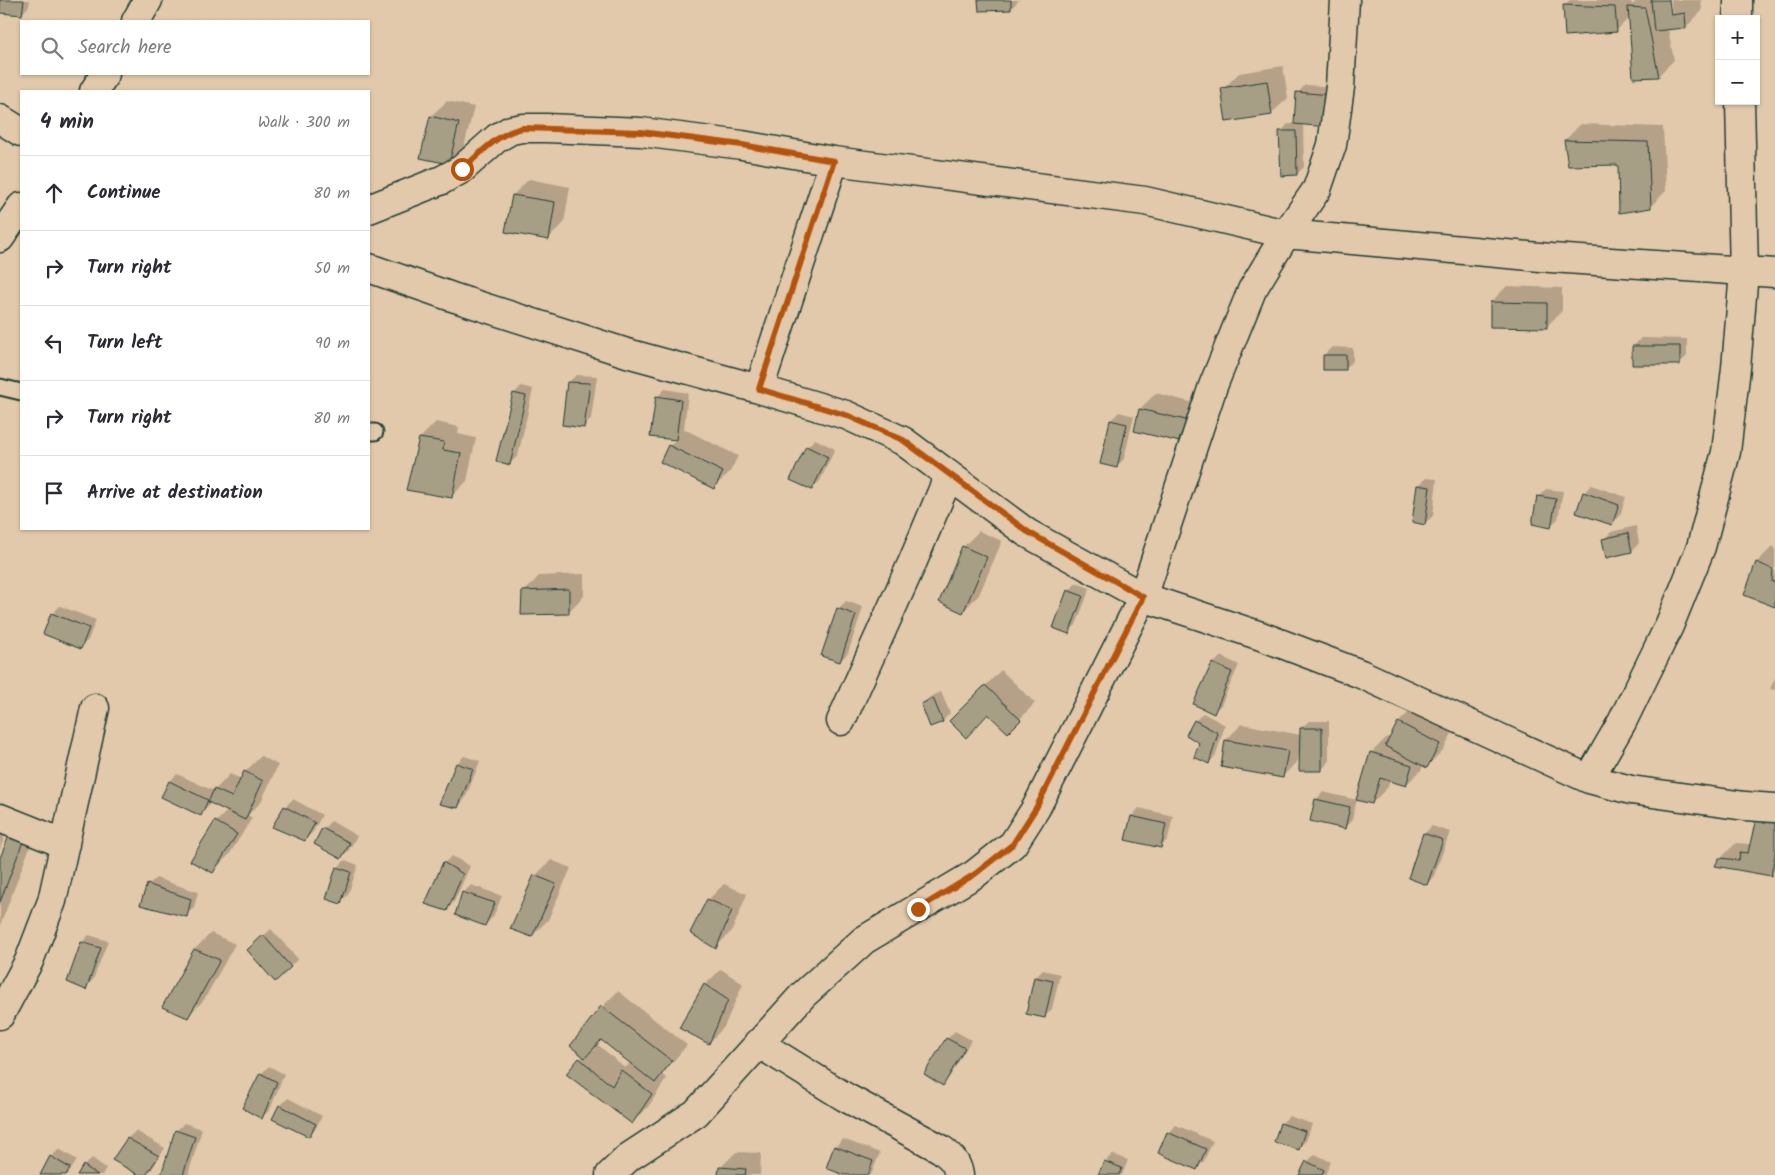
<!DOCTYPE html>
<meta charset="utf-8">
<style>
:root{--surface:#fff;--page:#f7f7f7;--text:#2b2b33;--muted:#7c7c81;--line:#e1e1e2}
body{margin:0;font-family:Kalam,sans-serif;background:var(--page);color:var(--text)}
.controls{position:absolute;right:15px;top:15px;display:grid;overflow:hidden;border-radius:0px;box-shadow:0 1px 4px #0004}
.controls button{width:45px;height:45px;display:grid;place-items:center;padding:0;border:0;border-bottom:1px solid var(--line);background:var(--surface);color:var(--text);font:25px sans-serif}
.stop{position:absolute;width:15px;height:15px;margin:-11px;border:4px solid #b45309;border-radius:50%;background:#fff}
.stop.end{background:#b45309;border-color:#fff;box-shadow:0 1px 5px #0008}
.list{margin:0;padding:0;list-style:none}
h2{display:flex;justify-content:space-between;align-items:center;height:65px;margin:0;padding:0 20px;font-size:21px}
h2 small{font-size:16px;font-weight:400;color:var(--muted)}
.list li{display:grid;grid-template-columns:32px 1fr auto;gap:15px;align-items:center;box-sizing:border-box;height:75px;padding:0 20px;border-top:1px solid var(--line)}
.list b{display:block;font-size:19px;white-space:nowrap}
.list em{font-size:16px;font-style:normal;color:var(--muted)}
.icon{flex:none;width:28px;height:28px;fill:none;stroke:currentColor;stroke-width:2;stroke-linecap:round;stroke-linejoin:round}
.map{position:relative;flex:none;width:1775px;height:1175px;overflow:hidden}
.search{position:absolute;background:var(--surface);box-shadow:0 1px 4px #0004;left:20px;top:20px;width:350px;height:55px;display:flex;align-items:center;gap:12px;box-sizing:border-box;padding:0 18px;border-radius:0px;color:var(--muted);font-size:19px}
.panel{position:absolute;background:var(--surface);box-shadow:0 1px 4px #0004;left:20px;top:90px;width:350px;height:440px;border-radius:0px}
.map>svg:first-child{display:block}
.shadow{fill:#0003;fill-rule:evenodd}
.building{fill:#a79e86;stroke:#1f3d34}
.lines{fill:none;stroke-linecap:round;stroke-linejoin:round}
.lane-casing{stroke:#1f3d34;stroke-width:19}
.street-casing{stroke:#1f3d34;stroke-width:31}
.lane{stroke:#e3c9ab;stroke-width:15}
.street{stroke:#e3c9ab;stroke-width:28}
.route{stroke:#b45309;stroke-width:6}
</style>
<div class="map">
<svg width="1775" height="1175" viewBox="0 0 1775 1175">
<rect width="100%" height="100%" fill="#e3c9ab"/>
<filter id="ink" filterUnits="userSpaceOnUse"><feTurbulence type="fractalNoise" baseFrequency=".02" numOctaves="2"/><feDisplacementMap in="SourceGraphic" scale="10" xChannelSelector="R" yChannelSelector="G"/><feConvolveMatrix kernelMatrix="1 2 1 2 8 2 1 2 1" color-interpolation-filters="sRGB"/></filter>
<g filter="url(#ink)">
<path class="shadow" d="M0,0h30l-1,6 -7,8 -22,-2z
M980,0h39l-8,9z
M1570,0h61l1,5 5,-5h31l2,19 2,-1 -1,-18h30l1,11 -16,16 -18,2 6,31 -16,16 -28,-59 -14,14 -52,-26z
M1283,66l5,32 -16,15 -45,8 -4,-32 16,-16z
M1305,85l33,2 -35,37 1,43 -7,7 -16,-42 7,-8h7l3,-31z
M447,101l27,6 -10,40 -15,16 -18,-47z
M1581,124l82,3 3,64 -16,16 -31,-43 -54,-24z
M529,179l41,8 -6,36 -16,16 -35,-44z
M1507,286l55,2v23l-15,15 -56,-24z
M1641,338l46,1v17l-8,8 -45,-18z
M1332,347l21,1v13l-8,8 -21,-14z
M576,375l21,1 -6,43 -7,8 -16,-44z
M521,386l12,3 -15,67 -8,7 4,-69z
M665,389l23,4 -4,36 54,27 -8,16 -16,15 -45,-41 8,-7 -26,-3 7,-40z
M1156,393l49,13 -21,36 -49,-12 5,-21z
M1119,412l15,4 -10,43 -7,7 -15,-3 9,-43z
M436,422l23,5 -1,7 18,4 -9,43 -16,16 -31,-59z
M815,439l20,10 -15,32 -8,7 -5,-41z
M1426,478l11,1 -4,37 -8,7 -7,-38z
M1591,485l35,12 -6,19 -8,7 -28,-30z
M1546,489l17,2 -5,28 -8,7 -11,-30z
M1636,526l3,17 -7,8 -29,-11 8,-8z
M979,531l23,10 -23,54 -16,16v-64z
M1773,546l2,2v21l-11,-5v2l11,5v35l-30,-12 12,-32z
M584,574v22l-16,16 -44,-20 15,-16z
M1076,583l14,5 -14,37 -8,7 -13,-5 14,-36z
M846,601l17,6 -15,46 -8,8 -2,-52z
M60,606l36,14 -8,20 -7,7 -29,-33z
M1221,656l18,9 -18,40 -8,7v-48z
M1001,670l34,33 -27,29 -19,-19 -38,8z
M1775,678v12l-5,-1z
M941,692l9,21 -7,8 -12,4 -9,-21 8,-7z
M1415,706l40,22 -12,22 -16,16 -4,-2 -1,5 -16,16 -16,-5 -2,7 -16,16 -1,-50 16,-16 4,1 8,-16z
M1203,713l22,12 -9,30 -7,8 -9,-21 -5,-21z
M1309,721h20v41l-8,8 -22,-16 -1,7 -16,16 -60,-11 4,-26 16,-16 59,11v-7z
M261,756l17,9 -17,37 -13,13 4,3 -23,37 -16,16 3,-49 12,-12 -17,-8 -3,5 -8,8 -30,-34 7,-7 37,17 16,-17 12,5 3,-7z
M464,756l16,5 -15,38 -7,8 -1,-44z
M1323,792l34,8 -5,20 -7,7 -29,-27z
M293,799l29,16 -9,17 -8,7 -20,-32z
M1775,803v68l-4,4 -51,-16 16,-16 14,1z
M1139,808l34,8 -5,23 -7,8 -34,-8 5,-23z
M0,816l10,3 -10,31z
M331,821l26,15 -8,14 -8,8 -18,-29z
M39,823l-39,103v-65z
M1432,826l18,6 -16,44 -7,8 -3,-50z
M452,856l18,10 -16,36 -7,7 -3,-46z
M345,860l13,5 -10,30 -8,7 -3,-34z
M551,860l20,8 -23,52 -16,16 3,-60z
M156,878l42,14 -4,16 -8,7 -38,-30z
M724,884l23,10 -15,37 -16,16 -8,-47z
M471,885l31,11 -9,21 -8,8 -29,-11 8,-22z
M271,929l27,30 -8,7 -34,-23z
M211,933l24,11 -31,56 -16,16 7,-67z
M89,935l19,6 -15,39 -8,8 -3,-46z
M721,969l22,15 -19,43 -15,16 -28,-15 24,-43z
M1043,970l17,4 -8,35 -8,8 -9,-39z
M618,991l69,54 -25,30 5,3 -19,29 -16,16 -52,-64 4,-4 18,-48zM602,1039l29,23 -6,6 -28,-24z
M955,1031l16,9 -21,36 -7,8 4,-45z
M269,1066l15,8 -14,36 -8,7 -1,-43z
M288,1098l34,18 -6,12 -8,8 -34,-18 6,-12z
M1289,1116l23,8 -6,17 -8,7 -17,-24z
M184,1123l18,6 -14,46h-26l14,-44z
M1176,1125l37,16 -9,20 -7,8 -29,-36z
M136,1131l29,17 -13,21 -7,6h-3l-28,-15 14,-22z
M843,1139l37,14 -9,22h-23l-13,-28z
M59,1149l18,11 -9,15h-27l10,-18z
M736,1152l25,1 -1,22h-41l1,-7z
M1112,1154l16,6 -6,15h-22l5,-13z
M1315,1154l16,8 -6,13h-24l6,-13z
M92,1158l14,10 -4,7h-23l5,-9z"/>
<path class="building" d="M0,0h24l-2,15 -22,-2z
M978,0h33v10l-32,1z
M1651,0h18l2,15 14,-2 1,15 -32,3z
M1563,5l52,2 2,25 -52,4z
M1628,7l17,1 14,69 -26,1z
M1267,81l5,34 -46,7 -5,-34z
M1296,92l35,3 -3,32 -34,-3z
M430,116l29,7 -10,41 -29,-6z
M1279,131h17l1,44 -16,1z
M1564,140l84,2 3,66 -32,5 -1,-48 -50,1z
M512,195l43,7 -6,38 -44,-8z
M1490,302l57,1v25l-57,-1z
M1632,346h48v19h-48z
M1323,355h23v15h-23z
M567,382l23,1 -6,45 -22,-3z
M513,393l13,3 -16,69 -14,-4z
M656,396l25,4 -5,40 -26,-3z
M1139,409l51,12 -6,22 -50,-12z
M1110,420l17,4 -10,44 -17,-4z
M419,438l25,4 -1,8 18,3 -9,45 -46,-8z
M668,445l55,27 -9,17 -54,-27z
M806,446l22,11 -16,33 -22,-10z
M1417,485l13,2 -5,38 -13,-3z
M1583,492l36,13 -7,20 -36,-12z
M1537,496l19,3 -5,29 -19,-4z
M1628,533l4,19 -26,6 -4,-19z
M962,546l25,11 -24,56 -24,-11z
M1756,562l17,7 -1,13h3v25l-31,-12z
M569,589v25l-48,1 1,-24z
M1067,590l16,6 -14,38 -16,-6z
M837,608l19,7 -16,47 -19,-6z
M51,613l38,15 -8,21 -38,-15z
M1212,663l20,9 -18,42 -21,-10z
M985,685l36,35 -13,13 -20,-19 -22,24 -17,-17z
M933,698l10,24 -13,5 -9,-23z
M1194,720l24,13 -9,31 -15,-7 5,-14 -13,-8z
M1398,722l42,22 -13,24 -42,-22z
M1300,728h22v43h-23z
M1225,740l63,11 -5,27 -62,-11z
M1370,752l42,13 -6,21 -26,-8 -8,26 -16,-4z
M456,763l17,6 -15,39 -19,-4z
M244,771l19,10 -18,39 -37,-18 6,-13 18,8z
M169,781l39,19 -7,16 -40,-19z
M1315,799l35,8 -5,22 -35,-8z
M284,806l31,17 -10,18 -33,-14z
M1131,816l35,8 -5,24 -36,-8z
M1756,818l19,4v32l-4,22 -56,-10 4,-8 20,2 1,-8 8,1z
M215,821l22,13 -24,39 -23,-12z
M322,828l28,15 -9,16 -27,-15z
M10,833l14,6 -24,63v-44z
M1423,833l20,7 -16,45 -19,-7z
M443,862l20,12 -16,37 -22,-7z
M336,867l15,5 -10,32 -15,-5z
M534,875l22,9 -24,53 -22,-8z
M147,884l44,15 -4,18 -47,-12z
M462,892l33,11 -10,23 -30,-11z
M707,899l25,11 -16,39 -26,-16z
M263,935l28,32 -16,15 -28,-32z
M81,942l20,6 -15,42 -19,-8z
M194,949l26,11 -32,58 -26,-11z
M1034,977l19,4 -8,37 -19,-4z
M704,984l24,16 -19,44 -30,-16z
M601,1006l71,55 -17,22 -54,-43 -16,18 -15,-12z
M946,1038l19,10 -22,38 -19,-12z
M579,1058l33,28 9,-16 31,24 -20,30 -66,-50z
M260,1073l17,9 -15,37 -20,-11z
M279,1105l37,19 -7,13 -37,-18z
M1280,1123l25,8 -6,19 -25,-8z
M175,1130l20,7 -12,38h-22z
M1167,1132l39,17 -9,21 -39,-17z
M127,1138l32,18 -13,19h-7l-27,-15z
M834,1146l39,15 -5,14h-24l-18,-7z
M50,1156l20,12 -4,7h-26z
M1104,1161l18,7 -3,7h-21z
M1306,1161l18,9 -2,5h-23z
M83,1165l15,10h-21z
M719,1167l27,2 -1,6h-27z"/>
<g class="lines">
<defs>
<path id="lane" d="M0,387l21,5
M369,432h6"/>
<path id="street" d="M1738,0v19
M136,21l12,-21
M94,91l11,-17
M0,119l21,13
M369,209l73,-29 20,-11 35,-31 14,-8 12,-2h23l95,4 101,13 92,16 311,40 141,33 265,24 224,15
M0,238l21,-31
M369,268l83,29 175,56 132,36 87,26 57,26 124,92 116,64 118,39 100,38 228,105 42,11 114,16 30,2
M759,389l75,-228
M841,721l72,-160 36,-86
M1589,779l33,-57 47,-96 32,-79 25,-95 10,-84 8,-96 -4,-171
M0,818l65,26
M0,1015l29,-54 23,-60 43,-193
M758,1043l87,54 96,52c10,8 16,13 18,26
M610,1175l19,-18 67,-44 107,-118 61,-55 111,-66 38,-30 23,-36 107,-211 70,-211 39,-96 34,-56 31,-45 15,-44 8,-58 5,-87"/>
</defs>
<use href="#lane" class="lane-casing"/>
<use href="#street" class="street-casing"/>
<use href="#lane" class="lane"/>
<use href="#street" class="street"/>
</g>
</g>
<g class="lines" filter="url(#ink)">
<path class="route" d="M462,169c20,-16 35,-36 61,-41l118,4 101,13 92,16 -75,228 87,26 57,25 125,92 115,65 -107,211 -23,36 -38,30 -57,35"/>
</g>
</svg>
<div class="controls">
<button>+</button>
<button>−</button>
</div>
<div class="stop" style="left:462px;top:169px"></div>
<div class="stop end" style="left:918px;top:909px"></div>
<div class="search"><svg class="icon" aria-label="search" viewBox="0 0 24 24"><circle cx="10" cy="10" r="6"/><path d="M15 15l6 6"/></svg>Search here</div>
<section class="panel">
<h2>4 min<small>Walk · 300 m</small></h2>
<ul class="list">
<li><svg class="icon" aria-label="ahead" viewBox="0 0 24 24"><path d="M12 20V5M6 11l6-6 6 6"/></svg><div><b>Continue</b></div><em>80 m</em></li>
<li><svg class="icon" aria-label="right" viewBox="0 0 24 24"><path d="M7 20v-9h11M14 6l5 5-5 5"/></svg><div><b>Turn right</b></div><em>50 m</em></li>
<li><svg class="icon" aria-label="left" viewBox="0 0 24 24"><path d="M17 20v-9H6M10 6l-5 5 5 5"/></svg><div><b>Turn left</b></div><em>90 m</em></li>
<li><svg class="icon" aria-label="right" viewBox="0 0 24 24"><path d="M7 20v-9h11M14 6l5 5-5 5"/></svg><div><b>Turn right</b></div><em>80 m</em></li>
<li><svg class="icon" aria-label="arrive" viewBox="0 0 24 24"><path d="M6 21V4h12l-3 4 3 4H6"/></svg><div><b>Arrive at destination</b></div></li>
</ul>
</section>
</div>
